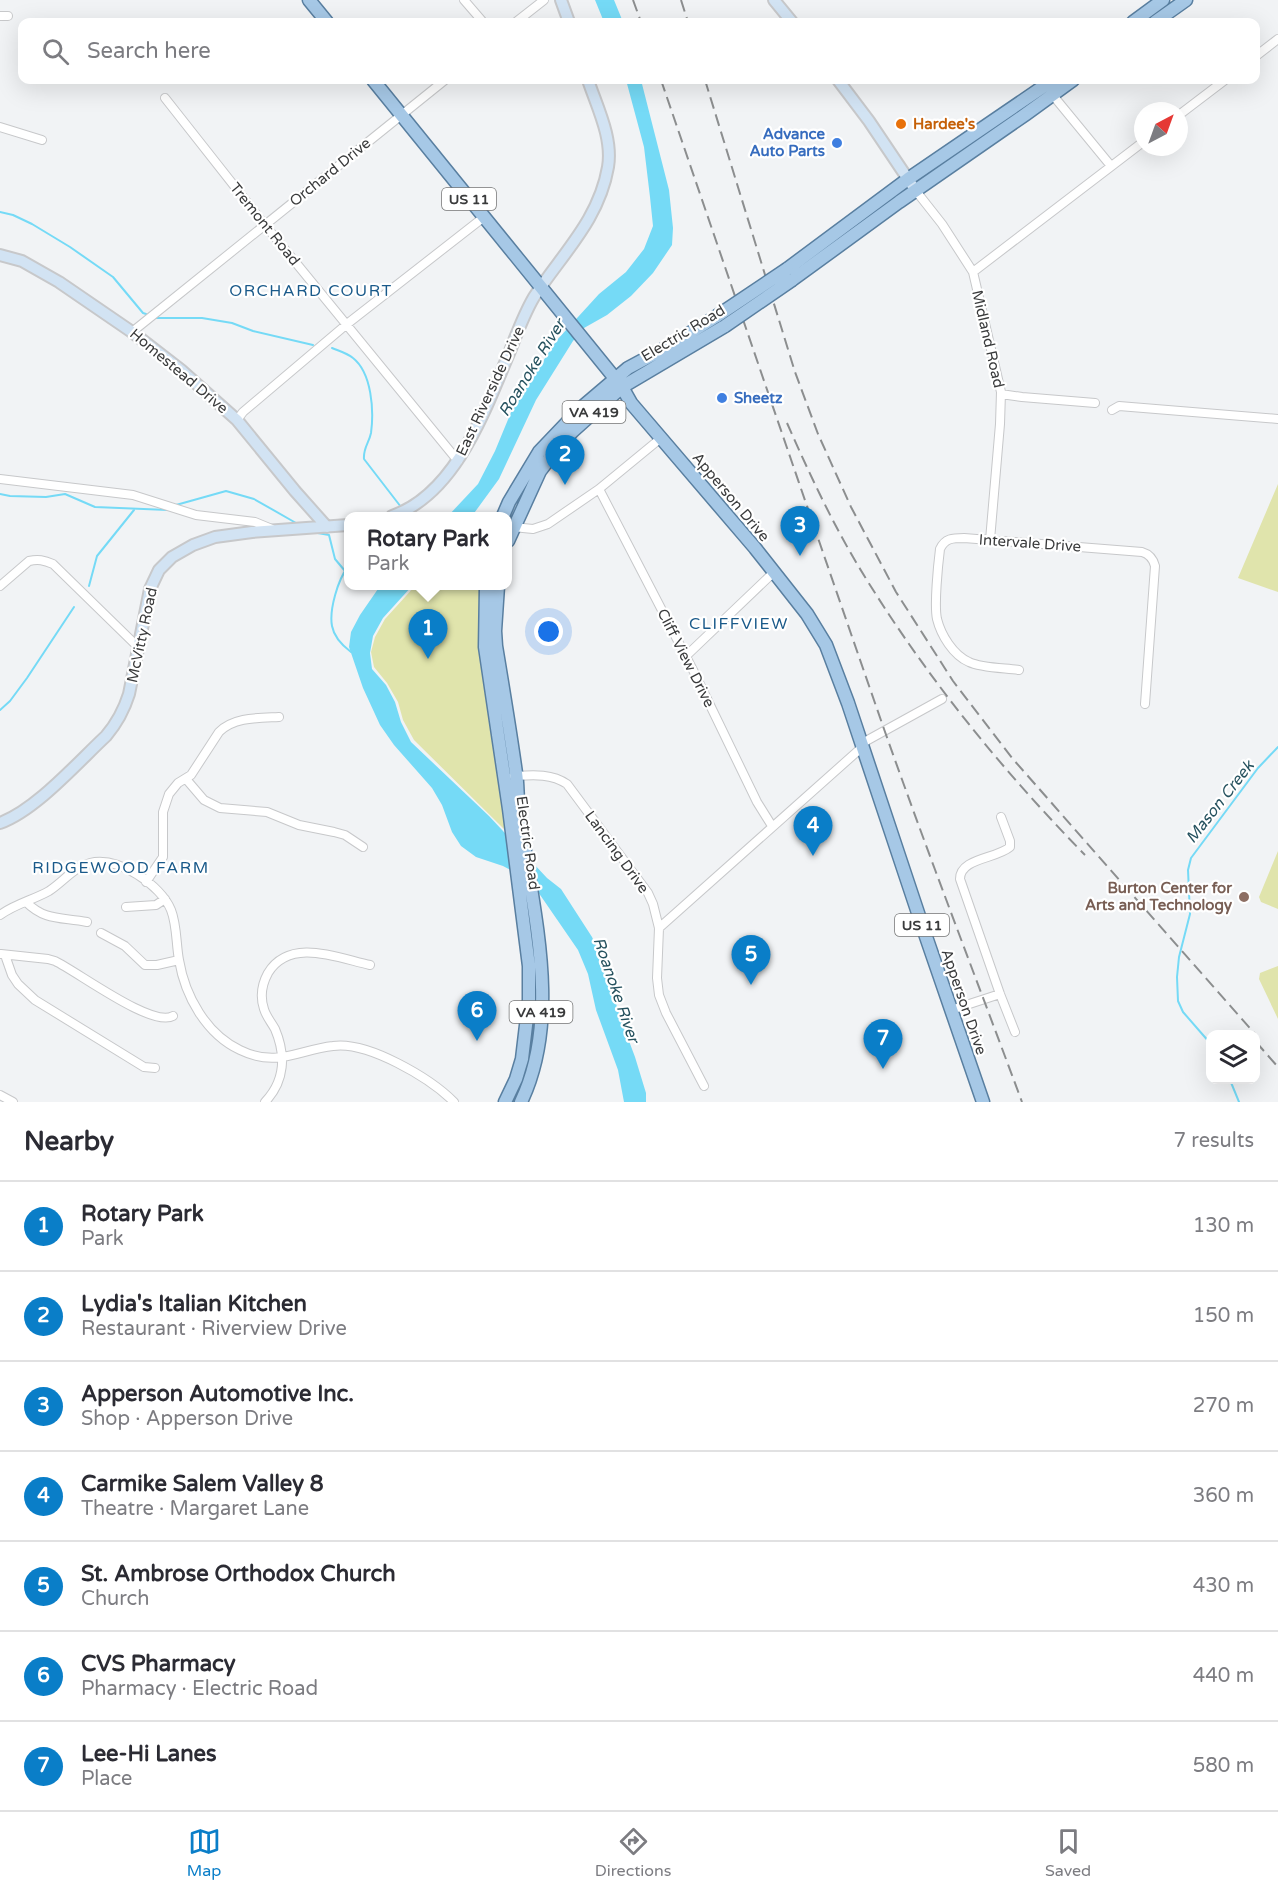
<!DOCTYPE html>
<meta charset="utf-8">
<style>
:root{--surface:#fff;--page:#f2f2f3;--text:#2b2b33;--muted:#7c7c81;--line:#e1e1e2;--accent:#0a7ec8}
body{margin:0;font-family:"Varela Round",sans-serif;background:var(--page);color:var(--text)}
.controls{position:absolute;right:18px;bottom:18px;display:grid;overflow:hidden;border-radius:12px;box-shadow:0 6px 24px #0002}
.controls button{width:54px;height:54px;display:grid;place-items:center;padding:0;border:0;border-bottom:2px solid var(--line);background:var(--surface);color:var(--text);font:30px sans-serif}
.compass{position:absolute;left:1134px;top:102px;width:54px;height:54px;border-radius:50%;background:var(--surface);box-shadow:0 6px 24px #0002;rotate:41deg}
.you{position:absolute;left:549px;top:632px;width:21px;height:21px;margin:-15px;border:4px solid #fff;border-radius:50%;background:#1a73e8;box-shadow:0 0 0 9px #1a73e833}
.badge{display:grid;place-items:center;width:39px;height:39px;border-radius:50%;background:var(--accent);color:#fff;font-size:20px;font-weight:700}
.pin{position:absolute;translate:-50% -50px;filter:drop-shadow(0 2px 3px #0008)}
.pin::after{content:'';position:absolute;top:32px;width:21px;height:18px;background:inherit;clip-path:polygon(0 0,100% 0,50% 100%)}
.popup{position:absolute;left:344px;top:512px;width:168px;height:78px;box-sizing:border-box;display:grid;place-content:center;border-radius:12px;background:var(--surface);filter:drop-shadow(0 2px 4px #0005);font-size:20px;white-space:nowrap;color:var(--muted)}
.popup b{font-size:22px;color:var(--text)}
.popup::after{content:'';position:absolute;left:50%;top:100%;margin-left:-12px;border:12px solid transparent;border-top-color:var(--surface)}
.list{margin:0;padding:0;list-style:none}
h2{display:flex;justify-content:space-between;align-items:center;height:78px;margin:0;padding:0 24px;font-size:26px}
h2 small{font-size:20px;font-weight:400;color:var(--muted)}
.list li{display:grid;grid-template-columns:39px 1fr auto;gap:18px;align-items:center;box-sizing:border-box;height:90px;padding:0 24px;border-top:2px solid var(--line)}
.list b{display:block;font-size:22px;white-space:nowrap}
.list p{margin:0;font-size:20px;white-space:nowrap;color:var(--muted)}
.list em{font-size:20px;font-style:normal;color:var(--muted)}
.icon{flex:none;width:33px;height:33px;fill:none;stroke:currentColor;stroke-width:2;stroke-linecap:round;stroke-linejoin:round}
.map{position:relative;flex:none;width:1278px;height:1102px;overflow:hidden}
.search{position:absolute;background:var(--surface);box-shadow:0 6px 24px #0002;left:18px;right:18px;top:18px;height:66px;display:flex;align-items:center;gap:15px;box-sizing:border-box;padding:0 21px;border-radius:12px;color:var(--muted);font-size:22px}
.sheet{height:708px;background:var(--surface)}
nav{display:flex;justify-content:space-around;align-items:center;box-sizing:border-box;height:84px;border-top:2px solid var(--line);background:var(--surface);font-size:16px;color:var(--muted)}
nav a{display:grid;justify-items:center;gap:3px}
nav .on{color:var(--accent)}
.map>svg:first-child{display:block}
.green{fill:#e0e4ac}
.water{fill:#75daf6}
.lines{fill:none;stroke-linecap:round;stroke-linejoin:round}
.stream{stroke:#75daf6;stroke-width:2}
.street-casing{stroke:#c7c8ca;stroke-width:10}
.secondary-casing{stroke:#c7c8ca;stroke-width:14}
.primary-casing{stroke:#597fa0;stroke-width:15}
.street{stroke:#fff;stroke-width:8}
.secondary{stroke:#d2e3f3;stroke-width:10}
.primary{stroke:#a6c8e6;stroke-width:12}
.rail{stroke:#8c8e8f;stroke-width:2;stroke-dasharray:12 6;stroke-linecap:butt}
.primary-bridge-casing{stroke:#597fa0;stroke-width:15;stroke-linecap:butt}
.primary-bridge{stroke:#a6c8e6;stroke-width:12}
.food-dot{fill:#e8710a;stroke:#fff;stroke-width:2}
.shop-dot{fill:#3f7fe0;stroke:#fff;stroke-width:2}
.education-dot{fill:#8d6e63;stroke:#fff;stroke-width:2}
.labels{text-anchor:middle;dominant-baseline:central;stroke-width:4.5;stroke-linejoin:round;paint-order:stroke}
.shield{fill:#fff;stroke:#757676;stroke-width:1.5}
.shield-label{font-size:14px;font-weight:bold;fill:#3a3b3c}
.food-label{font-size:15px;font-weight:bold;fill:#c56008;stroke:#fff;text-anchor:start}
.shop-label{font-size:15px;font-weight:bold;fill:#366cbe;stroke:#fff;text-anchor:end}
.street-label{font-size:15px;fill:#3a3b3c;stroke:#fff}
.education-label{font-size:15px;font-weight:bold;fill:#785e54;stroke:#fff;text-anchor:end}
.neighbourhood-label{font-size:16px;letter-spacing:1.5px;fill:#1a5a8a;stroke:#fff}
.water-label{font-size:16px;font-style:italic;fill:#26525f;stroke:#fff}
</style>
<div class="map">
<svg width="1278" height="1102" viewBox="0 0 1278 1102">
<rect width="100%" height="100%" fill="#f1f3f5"/>
<path class="green" d="M1278,484v108l-40,-14z
M415,586h66l10,138 15,107 -92,-91 -11,-20 -5,-18 -11,-19 -13,-16 -3,-15 4,-15 10,-18z
M1278,851v58l-17,-7 -2,-5z
M1278,966v53l-19,-40 1,-6z"/>
<path class="water" d="M595,0h19l9,22h-19z
M626,80h15l28,110 4,38 -1,17 -19,28 -22,23 -24,19 -23,13 -11,13 -37,59 -37,79 -27,37h-24l30,-32 17,-33 19,-46 43,-65 42,-46 27,-22 18,-23 9,-23 -3,-29 -6,-50z
M380,586h32l-29,32 -10,18 -3,17 2,16 14,16 9,17 6,20 10,20 78,74 58,62 14,11 31,48 12,26 16,54 15,40 11,36v9h-22l-6,-32 -22,-60 -8,-36 -10,-24 -42,-61 -18,-15 -15,-8 -27,-9 -15,-11 -9,-14 -10,-27 -10,-17 -38,-43 -14,-20 -17,-37 -14,-41 2,-15 9,-17z"/>
<g class="lines">
<path class="stream" d="M0,212l13,3 19,9 38,23 43,30 30,36 3,1
M156,318h46l30,5 21,8 60,14
M332,348c7,3 15,5 21,10 19,15 21,53 18,75 -2,10 -8,15 -7,26l37,48
M0,494l10,2 36,1 19,-3 30,13 73,3
M176,505l50,-14 28,8 42,24
M312,532l17,3 6,24 10,12
M348,567c-10,12 -19,43 -16,59 2,11 11,20 19,26
M89,586l8,-30 37,-46
M0,710l10,-9 17,-23 47,-71
M1210,1043l-27,-31 -5,-11 -1,-24 2,-20 11,-43 -2,-44 3,-12 67,-90 20,-21
M1230,1080l9,22"/>
<defs>
<path id="street" d="M464,0l19,22
M0,16h8
M516,22l28,-22
M1256,56l22,-17
M1051,93l60,73
M165,98l100,127 193,236
M1179,115l46,-35
M0,127l42,13
M916,191l26,33 31,48 28,120 -1,32 -10,116
M973,272l170,-130
M132,332l313,-252
M1001,394l21,3 73,6
M1112,410l7,-4 159,13
M237,420l6,-8 104,-88 137,-107
M0,479l133,16 63,20 59,7 17,7
M599,489l94,181 64,132 15,24
M513,527l20,2 15,-5 51,-35 62,-51
M0,586l29,-25c9,-2 15,-1 24,3l85,83
M686,656l88,-84
M1019,670c-14,-2 -38,-2 -50,-8 -16,-7 -28,-27 -32,-43 -3,-14 1,-54 3,-70 5,-11 13,-11 24,-11l178,14c7,2 11,6 13,14l-10,138
M514,776c18,-1 37,-3 53,8l81,109 5,11 6,24 -2,50 2,17 7,18 38,73
M186,779l18,21 16,8 47,4 32,13 35,7 11,3 18,12
M1001,817l9,24v6c-14,12 -50,11 -50,32l40,115 15,38
M146,882l17,-25v-45l6,-18 9,-11 13,-8 28,-43c15,-15 39,-14 60,-15
M26,902c19,19 35,15 61,20
M126,907l30,-2 9,-6
M0,915c15,-11 33,-15 49,-24 14,-9 25,-24 41,-28 28,-7 71,22 81,47 6,15 5,34 8,50 6,36 27,74 61,90 37,18 58,0 93,-4 35,-5 97,32 121,56
M659,928l201,-179 6,-8 76,-42
M101,933l24,13 20,19h12l22,-5
M1,954l47,5 7,2c23,11 97,67 118,55
M5,955l7,20 6,9 17,16 109,67 11,1
M951,1010l49,-16
M0,1095l13,7
M265,1102c20,-21 21,-47 10,-73 -4,-7 -9,-13 -11,-20 -4,-12 -2,-25 4,-36 22,-36 70,-15 102,-8"/>
<path id="secondary" d="M561,0l8,22
M774,0l18,22
M838,80l31,41 47,70
M0,255l22,6 37,21 73,50 49,38 56,50 58,71 32,36
M392,516c64,-22 93,-106 118,-165 7,-18 14,-37 24,-54 28,-43 65,-77 74,-130 5,-29 -11,-60 -20,-87
M0,823c36,-13 77,-60 106,-87 11,-13 18,-26 23,-42l21,-105 9,-19 13,-13 21,-12 22,-8 37,-5 96,-7"/>
<path id="primary" d="M309,0l18,22
M1133,22l30,-22
M1155,22l31,-22
M373,80l249,307 9,16 124,145 52,66 19,31 22,58 75,225 60,174
M787,269l121,-90 145,-99
M792,280l107,-78 127,-88 47,-34
M503,516l6,-14 30,-50 42,-44 47,-40 41,-22 48,-30
M508,541l32,-70 22,-29 11,-11 49,-44 103,-61
M486,586l-1,61 24,162 20,157v34l-7,59 -6,20 -11,23
M498,586l-3,45 1,15c7,42 14,84 20,127 2,12 1,24 3,36 11,94 45,203 2,293"/>
</defs>
<use href="#street" class="street-casing"/>
<use href="#secondary" class="secondary-casing"/>
<use href="#primary" class="primary-casing"/>
<use href="#street" class="street"/>
<use href="#secondary" class="secondary"/>
<use href="#primary" class="primary"/>
<path class="rail" d="M633,0l8,22
M681,0l7,22
M661,80c74,216 148,433 223,649 44,125 92,249 138,373
M705,80l90,292 23,62 33,73 45,85 57,89 59,77 243,276
M787,423c23,52 48,106 78,154 63,102 137,193 220,278
M1256,1042l22,25"/>
<defs>
<path id="primary-bridge" d="M717,316l70,-47
M725,326l67,-46"/>
</defs>
<use href="#primary-bridge" class="primary-bridge-casing"/>
<use href="#primary-bridge" class="primary-bridge"/>
</g>
<circle class="food-dot" cx="901" cy="124" r="6"/>
<g class="shop-dot">
<circle cx="837" cy="143" r="6"/>
<circle cx="722" cy="398" r="6"/>
</g>
<circle class="education-dot" cx="1244" cy="897" r="6"/>
<g class="labels">
<g class="shield">
<rect x="442" y="188" width="54" height="22" rx="4.5"/>
<rect x="562.5" y="401" width="63" height="22" rx="4.5"/>
<rect x="895" y="914" width="54" height="22" rx="4.5"/>
<rect x="509.5" y="1001" width="63" height="22" rx="4.5"/>
</g>
<g class="shield-label">
<text x="469" y="199">US 11</text>
<text x="594" y="412">VA 419</text>
<text x="922" y="925">US 11</text>
<text x="541" y="1012">VA 419</text>
</g>
<g class="food-label">
<text x="913" y="124">Hardee's</text>
</g>
<g class="shop-label">
<text x="825" y="134">Advance<tspan x="825" dy="17">Auto Parts</tspan></text>
<text x="734" y="398" text-anchor="start">Sheetz</text>
</g>
<g class="street-label">
<text transform="translate(330 172) rotate(-39)">Orchard Drive</text>
<text transform="translate(265 224) rotate(51)">Tremont Road</text>
<text transform="translate(683 333) rotate(-31)">Electric Road</text>
<text transform="translate(988 339) rotate(77)">Midland Road</text>
<text transform="translate(179 371) rotate(40)">Homestead Drive</text>
<text transform="translate(490 391) rotate(-65)">East Riverside Drive</text>
<text transform="translate(731 497) rotate(50)">Apperson Drive</text>
<text transform="translate(1030 543) rotate(4)">Intervale Drive</text>
<text transform="translate(142 635) rotate(-78)">McVitty Road</text>
<text transform="translate(686 658) rotate(63)">Cliff View Drive</text>
<text transform="translate(528 843) rotate(82)">Electric Road</text>
<text transform="translate(617 852) rotate(54)">Lancing Drive</text>
<text transform="translate(964 1002) rotate(71)">Apperson Drive</text>
</g>
<g class="education-label">
<text x="1232" y="888">Burton Center for<tspan x="1232" dy="17">Arts and Technology</tspan></text>
</g>
<g class="neighbourhood-label">
<text x="311" y="291">ORCHARD COURT</text>
<text x="739" y="624">CLIFFVIEW</text>
<text x="121" y="868">RIDGEWOOD FARM</text>
</g>
<g class="water-label">
<text transform="translate(532 368) rotate(-58)">Roanoke River</text>
<text transform="translate(1220 802) rotate(-52)">Mason Creek</text>
<text transform="translate(616 990) rotate(71)">Roanoke River</text>
</g>
</g>
</svg>
<div class="controls">
<button><svg class="icon" aria-label="layers" viewBox="0 0 24 24"><path d="M12 4l9 5-9 5-9-5zM3 14l9 5 9-5"/></svg></button>
</div>
<svg class="compass" viewBox="-18 -18 36 36"><path d="M0-13l5 13h-10z" fill="#e53935"/><path d="M0 13l5-13h-10z" fill="#7c7c81"/></svg>
<div class="you"></div>
<div class="pin badge" style="left:428px;top:659px">1</div>
<div class="popup"><b>Rotary Park</b>Park</div>
<div class="pin badge" style="left:565px;top:485px">2</div>
<div class="pin badge" style="left:800px;top:556px">3</div>
<div class="pin badge" style="left:813px;top:856px">4</div>
<div class="pin badge" style="left:751px;top:985px">5</div>
<div class="pin badge" style="left:477px;top:1041px">6</div>
<div class="pin badge" style="left:883px;top:1069px">7</div>
<div class="search"><svg class="icon" aria-label="search" viewBox="0 0 24 24"><circle cx="10" cy="10" r="6"/><path d="M15 15l6 6"/></svg>Search here</div>
</div>
<section class="sheet">
<h2>Nearby<small>7 results</small></h2>
<ul class="list">
<li><span class="badge">1</span><div><b>Rotary Park</b><p>Park</p></div><em>130 m</em></li>
<li><span class="badge">2</span><div><b>Lydia's Italian Kitchen</b><p>Restaurant · Riverview Drive</p></div><em>150 m</em></li>
<li><span class="badge">3</span><div><b>Apperson Automotive Inc.</b><p>Shop · Apperson Drive</p></div><em>270 m</em></li>
<li><span class="badge">4</span><div><b>Carmike Salem Valley 8</b><p>Theatre · Margaret Lane</p></div><em>360 m</em></li>
<li><span class="badge">5</span><div><b>St. Ambrose Orthodox Church</b><p>Church</p></div><em>430 m</em></li>
<li><span class="badge">6</span><div><b>CVS Pharmacy</b><p>Pharmacy · Electric Road</p></div><em>440 m</em></li>
<li><span class="badge">7</span><div><b>Lee-Hi Lanes</b><p>Place</p></div><em>580 m</em></li>
</ul>
</section>
<nav>
<a class="on"><svg class="icon" aria-label="map" viewBox="0 0 24 24"><path d="M3 6l6-2 6 2 6-2v14l-6 2-6-2-6 2zM9 4v14M15 6v14"/></svg>Map</a>
<a><svg class="icon" aria-label="directions" viewBox="0 0 24 24"><path d="M12 3l9 9-9 9-9-9zM9 14v-3h6M13 9l2 2-2 2"/></svg>Directions</a>
<a><svg class="icon" aria-label="saved" viewBox="0 0 24 24"><path d="M7 4h10v16l-5-4-5 4z"/></svg>Saved</a>
</nav>
